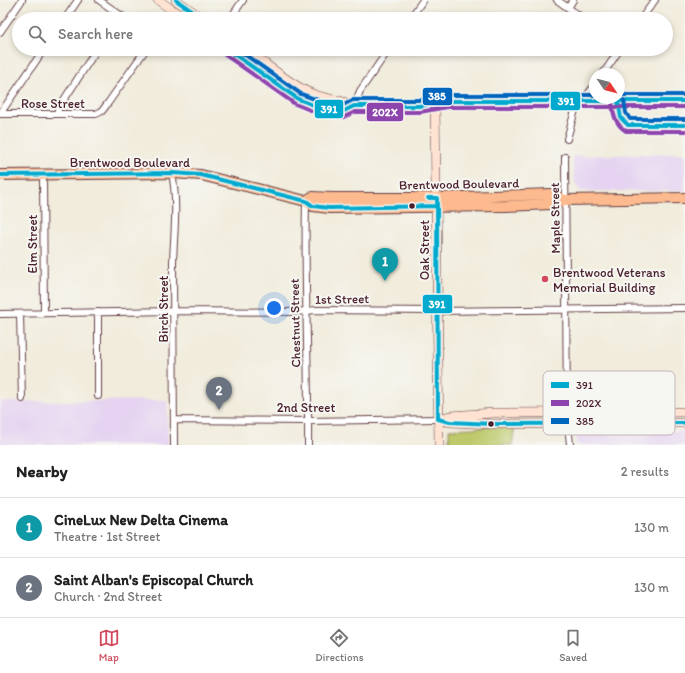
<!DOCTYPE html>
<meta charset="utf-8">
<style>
:root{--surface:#fff;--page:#f6f6f6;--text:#222;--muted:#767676;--line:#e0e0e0;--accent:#d1495b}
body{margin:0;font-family:Itim,sans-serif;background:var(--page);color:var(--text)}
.compass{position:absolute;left:589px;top:68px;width:36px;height:36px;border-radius:50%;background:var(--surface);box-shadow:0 2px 6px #0003;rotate:125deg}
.you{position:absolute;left:274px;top:308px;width:14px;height:14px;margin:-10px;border:3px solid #fff;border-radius:50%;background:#1a73e8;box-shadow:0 0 0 6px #1a73e833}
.badge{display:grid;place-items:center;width:26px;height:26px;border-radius:50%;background:var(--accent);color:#fff;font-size:13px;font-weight:700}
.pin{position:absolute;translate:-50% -33px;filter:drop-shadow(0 1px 2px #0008)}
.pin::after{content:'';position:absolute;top:21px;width:14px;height:12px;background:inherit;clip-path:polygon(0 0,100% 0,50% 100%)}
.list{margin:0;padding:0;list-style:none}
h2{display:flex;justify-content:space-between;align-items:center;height:52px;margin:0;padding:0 16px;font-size:17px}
h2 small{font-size:13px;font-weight:400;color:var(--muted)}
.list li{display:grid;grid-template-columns:26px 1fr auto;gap:12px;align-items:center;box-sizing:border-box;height:60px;padding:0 16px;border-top:1px solid var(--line)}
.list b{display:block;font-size:15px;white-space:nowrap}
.list p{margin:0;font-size:13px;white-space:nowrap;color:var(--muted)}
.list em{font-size:13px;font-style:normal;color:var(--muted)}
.icon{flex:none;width:22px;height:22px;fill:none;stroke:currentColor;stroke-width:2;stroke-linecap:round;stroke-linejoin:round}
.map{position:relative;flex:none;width:685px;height:445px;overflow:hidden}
.search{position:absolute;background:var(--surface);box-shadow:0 2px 6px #0003;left:12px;right:12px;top:12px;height:44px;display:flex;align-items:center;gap:10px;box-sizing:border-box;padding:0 14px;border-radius:22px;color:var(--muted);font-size:15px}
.sheet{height:172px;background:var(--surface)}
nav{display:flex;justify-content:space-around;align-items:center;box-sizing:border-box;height:56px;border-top:1px solid var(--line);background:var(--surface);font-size:11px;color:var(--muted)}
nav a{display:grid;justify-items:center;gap:2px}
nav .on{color:var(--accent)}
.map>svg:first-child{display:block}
.built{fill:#e5d3f1}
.park{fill:#bdc96a;stroke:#84744a}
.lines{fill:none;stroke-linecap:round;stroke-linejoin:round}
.street-casing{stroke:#633e45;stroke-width:8}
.secondary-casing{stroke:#633e45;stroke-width:10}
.primary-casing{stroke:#633e45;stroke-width:12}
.street{stroke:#fff;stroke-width:6}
.secondary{stroke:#fee3d2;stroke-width:9}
.primary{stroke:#fcba8e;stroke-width:10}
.bus-1-casing{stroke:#f6f6f2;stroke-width:7}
.bus-2-casing{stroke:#f6f6f2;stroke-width:7}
.bus-3-casing{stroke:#f6f6f2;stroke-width:7}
.bus-1{stroke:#00a9ce;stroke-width:4}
.bus-2{stroke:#8e44ad;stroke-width:4}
.bus-3{stroke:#0065bd;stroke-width:4}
.bus-dot{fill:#4a1f2b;stroke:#f6f6f2;stroke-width:1.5}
.poi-dot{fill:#d1495b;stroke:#f6f6f2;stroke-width:1.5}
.labels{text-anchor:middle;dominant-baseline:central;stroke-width:4;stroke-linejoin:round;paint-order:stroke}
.street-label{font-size:13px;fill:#4a1f2b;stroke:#f6f6f2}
.poi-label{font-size:13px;fill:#4a1f2b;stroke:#f6f6f2;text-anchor:start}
.key{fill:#f6f6f2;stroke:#c2b6b6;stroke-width:1}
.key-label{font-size:11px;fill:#4a1f2b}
.line-badge{stroke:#f6f6f2;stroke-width:1.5}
.badge-label{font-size:11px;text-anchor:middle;font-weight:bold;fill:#fff}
</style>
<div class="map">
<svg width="685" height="445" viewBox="0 0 685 445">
<rect width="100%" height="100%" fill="#f6f6f2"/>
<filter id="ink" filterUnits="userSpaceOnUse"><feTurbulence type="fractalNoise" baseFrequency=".025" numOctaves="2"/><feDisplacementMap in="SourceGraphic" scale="8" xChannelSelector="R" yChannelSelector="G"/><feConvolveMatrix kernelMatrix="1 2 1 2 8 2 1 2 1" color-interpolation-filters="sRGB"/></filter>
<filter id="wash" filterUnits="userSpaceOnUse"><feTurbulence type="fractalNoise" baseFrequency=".012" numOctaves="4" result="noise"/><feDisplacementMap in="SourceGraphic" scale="16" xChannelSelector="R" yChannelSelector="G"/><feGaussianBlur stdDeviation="0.9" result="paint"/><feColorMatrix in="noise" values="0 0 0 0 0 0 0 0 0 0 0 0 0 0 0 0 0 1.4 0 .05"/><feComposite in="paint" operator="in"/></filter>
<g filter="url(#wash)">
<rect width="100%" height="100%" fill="#f1ecdb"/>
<path class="built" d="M685,153v38h-105l-5,-7 -3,-28z
M167,400l1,45h-168v-43z
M576,430l109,1v14h-109z"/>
<path class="park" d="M515,426l-3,19h-63v-16z"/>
</g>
<g filter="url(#ink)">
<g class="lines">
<defs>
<path id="street" d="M99,0l27,19
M557,0l27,19
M568,8l5,-8
M65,19l13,-19
M230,19l13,-19
M410,19l13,-19
M641,19l14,-19
M0,32l22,-32
M170,49l1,1
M603,74l17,-25
M354,106l6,-15 29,-42
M0,114h96l6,-3 6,-8 38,-54
M0,114l44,-65
M57,114l1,-5 39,-60
M567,139l8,-29 20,-25
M565,157l2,257 3,31
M172,173c6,30 2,59 1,89 0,61 1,122 1,183
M43,174l1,139
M306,201c-2,82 3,163 2,244
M0,314l174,-3 122,1 20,-2 121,1 248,-3
M20,314l2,85
M98,396v-84
M174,420l133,1 131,-2"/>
<path id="secondary" d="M158,0l27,19
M176,0l27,19
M227,49l71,50 23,9 23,3 10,-5h65l27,-5h239
M245,49c20,14 45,36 67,45 14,6 29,5 42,12
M435,104l4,341
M442,418l9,-2 42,-3 192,-1
M438,419l12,3 43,2 192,-1"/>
<path id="primary" d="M0,175l172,-2 29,2 105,26 7,5 16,2 177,-2 46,-2 13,-4 120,-2
M306,201l6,-4 20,1h105l114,-4 14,6"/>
</defs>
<use href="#street" class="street-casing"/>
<use href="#secondary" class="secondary-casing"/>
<use href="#primary" class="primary-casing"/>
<use href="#street" class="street"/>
<use href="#secondary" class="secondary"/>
<use href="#primary" class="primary"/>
<defs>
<path id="bus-1" d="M176,0l27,19
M227,49l71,50 23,9 23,3 10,-5h65l27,-5h239
M618,101l3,17 7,7h57
M0,175l172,-2 29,2 105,26 7,5 16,2 108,-2
M428,198h9l1,221
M438,419l12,3 43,2 192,-1"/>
<path id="bus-2" d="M224,54l71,50 25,10 24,3 11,-5h65l27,-5h238
M612,102c1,12 3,22 14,29h59"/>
<path id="bus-3" d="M237,49l64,45 22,8 20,3 10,-5h65l28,-5h149
M619,95h66
M624,100l2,13 4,6h55"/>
</defs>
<use href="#bus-1" class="bus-1-casing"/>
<use href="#bus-2" class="bus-2-casing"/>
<use href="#bus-3" class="bus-3-casing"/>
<use href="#bus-1" class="bus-1"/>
<use href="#bus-2" class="bus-2"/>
<use href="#bus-3" class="bus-3"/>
</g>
</g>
<g class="bus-dot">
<circle cx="412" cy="206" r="3.5"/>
<circle cx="491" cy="424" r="3.5"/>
</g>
<circle class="poi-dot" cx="545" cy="279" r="4"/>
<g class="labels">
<g class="street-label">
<text x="53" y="103">Rose Street</text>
<text x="130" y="162">Brentwood Boulevard</text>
<text transform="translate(459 184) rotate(-1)">Brentwood Boulevard</text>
<text transform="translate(555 218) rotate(-91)">Maple Street</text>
<text transform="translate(32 244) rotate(-90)">Elm Street</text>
<text transform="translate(424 250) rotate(-90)">Oak Street</text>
<text transform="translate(342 299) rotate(-1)">1st Street</text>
<text transform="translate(163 309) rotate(-90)">Birch Street</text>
<text transform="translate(295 323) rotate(-91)">Chestnut Street</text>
<text x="306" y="407">2nd Street</text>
</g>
<g class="poi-label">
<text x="553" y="272">Brentwood Veterans<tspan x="553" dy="15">Memorial Building</tspan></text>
</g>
</g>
<rect x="543" y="371" width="132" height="64" rx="6" class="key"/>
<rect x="551" y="382" width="18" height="6" fill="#00a9ce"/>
<rect x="551" y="400" width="18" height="6" fill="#8e44ad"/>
<rect x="551" y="418" width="18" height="6" fill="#0065bd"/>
<g class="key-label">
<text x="576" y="389">391</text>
<text x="576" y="407">202X</text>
<text x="576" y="425">385</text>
</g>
<g class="line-badge">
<rect x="422" y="87" width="31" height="19" rx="4" fill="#0065bd"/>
<rect x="550" y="91" width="31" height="20" rx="4" fill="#00a9ce"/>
<rect x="314" y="99" width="30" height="20" rx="4" fill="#00a9ce"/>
<rect x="366" y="102" width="38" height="20" rx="4" fill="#8e44ad"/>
<rect x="422" y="294" width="31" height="20" rx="4" fill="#00a9ce"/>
</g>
<g class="badge-label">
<text x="437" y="100">385</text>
<text x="566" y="105">391</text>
<text x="329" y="113">391</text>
<text x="385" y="116">202X</text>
<text x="437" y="308">391</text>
</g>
</svg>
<svg class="compass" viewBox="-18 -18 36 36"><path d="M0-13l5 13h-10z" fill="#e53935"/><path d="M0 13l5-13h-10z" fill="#767676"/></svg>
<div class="you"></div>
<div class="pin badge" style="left:385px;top:281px;background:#0f9aa8">1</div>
<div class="pin badge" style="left:219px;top:410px;background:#6b7280">2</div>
<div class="search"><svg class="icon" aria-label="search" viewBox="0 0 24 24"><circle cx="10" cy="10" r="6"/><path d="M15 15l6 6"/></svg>Search here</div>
</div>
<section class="sheet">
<h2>Nearby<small>2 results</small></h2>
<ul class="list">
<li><span class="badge" style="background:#0f9aa8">1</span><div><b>CineLux New Delta Cinema</b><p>Theatre · 1st Street</p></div><em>130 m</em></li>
<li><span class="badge" style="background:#6b7280">2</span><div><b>Saint Alban's Episcopal Church</b><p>Church · 2nd Street</p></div><em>130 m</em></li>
</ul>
</section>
<nav>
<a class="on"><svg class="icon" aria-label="map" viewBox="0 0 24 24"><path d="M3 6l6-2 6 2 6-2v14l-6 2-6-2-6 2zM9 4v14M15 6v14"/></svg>Map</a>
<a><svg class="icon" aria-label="directions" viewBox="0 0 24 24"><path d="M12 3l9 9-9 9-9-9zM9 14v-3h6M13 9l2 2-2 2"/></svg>Directions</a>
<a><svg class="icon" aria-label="saved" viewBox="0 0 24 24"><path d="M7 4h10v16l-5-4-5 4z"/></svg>Saved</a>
</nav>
